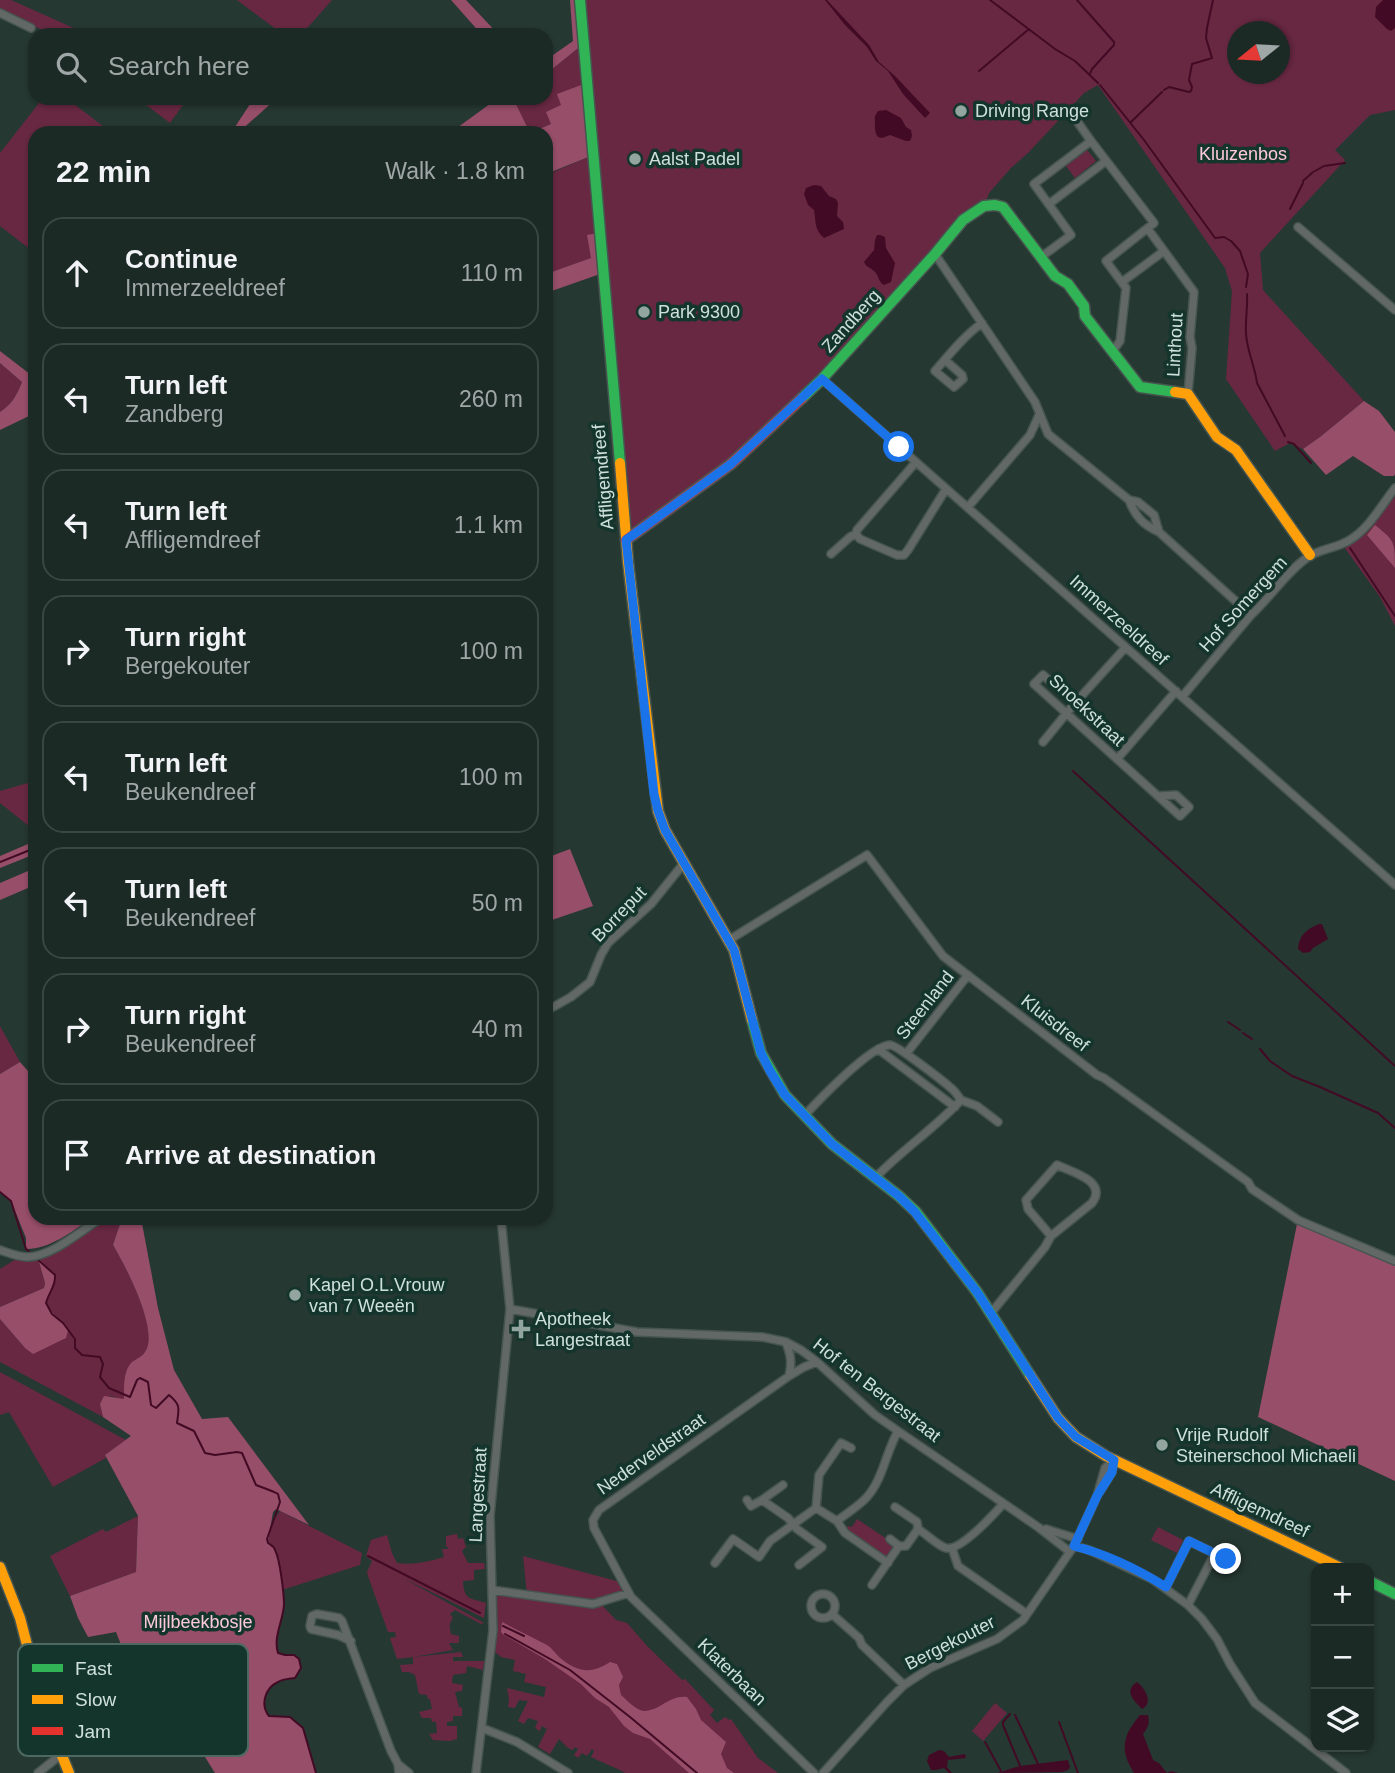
<!DOCTYPE html>
<meta charset="utf-8">
<style>
:root{--surface:#1c2a26;--page:#293632;--text:#f1f3f6;--muted:#a0a7a7;--line:#3a4643}
body{margin:0;font-family:Helvetica,sans-serif;background:var(--page);color:var(--text)}
.controls{position:absolute;right:21px;bottom:21px;display:grid;overflow:hidden;border-radius:14px;box-shadow:0 2px 5px #0004}
.controls button{width:63px;height:63px;display:grid;place-items:center;padding:0;border:0;border-bottom:2px solid var(--line);background:var(--surface);color:var(--text);font:35px sans-serif}
.compass{position:absolute;left:1227px;top:21px;width:63px;height:63px;border-radius:50%;background:var(--surface);box-shadow:0 2px 5px #0004;rotate:252deg}
.stop{position:absolute;width:21px;height:21px;margin:-16px;border:5px solid #1a73e8;border-radius:50%;background:#fff}
.stop.end{background:#1a73e8;border-color:#fff;box-shadow:0 2px 7px #0008}
.list{margin:0;padding:0;list-style:none}
h2{display:flex;justify-content:space-between;align-items:center;height:91px;margin:0;padding:0 28px;font-size:30px}
h2 small{font-size:23px;font-weight:400;color:var(--muted)}
.list li{display:grid;grid-template-columns:46px 1fr auto;gap:21px;align-items:center;box-sizing:border-box;height:112px;margin:0 14px 14px;padding:0 14px;border:2px solid var(--line);border-radius:21px}
.list b{display:block;font-size:26px;white-space:nowrap}
.list p{margin:0;font-size:23px;white-space:nowrap;color:var(--muted)}
.list em{font-size:23px;font-style:normal;color:var(--muted)}
.icon{flex:none;width:38px;height:38px;fill:none;stroke:currentColor;stroke-width:2;stroke-linecap:round;stroke-linejoin:round}
.map{position:relative;flex:none;width:1395px;height:1773px;overflow:hidden}
.search{position:absolute;background:var(--surface);box-shadow:0 2px 5px #0004;left:28px;top:28px;width:525px;height:77px;display:flex;align-items:center;gap:18px;box-sizing:border-box;padding:0 24px;border-radius:21px;color:var(--muted);font-size:26px}
.panel{position:absolute;background:var(--surface);box-shadow:0 2px 5px #0004;left:28px;top:126px;width:525px;height:1099px;border-radius:21px}
.map>svg:first-child{display:block}
.green{fill:#682842;fill-rule:evenodd}
.forest{fill:#974e69}
.water{fill:#420a24}
.lines{fill:none;stroke-linecap:round;stroke-linejoin:round}
.stream{stroke:#420a24;stroke-width:2}
.street-casing{stroke:#46554f;stroke-width:10}
.fast-casing{stroke:#46554f;stroke-width:13}
.slow-casing{stroke:#46554f;stroke-width:13}
.jam-casing{stroke:#46554f;stroke-width:13}
.street{stroke:#626866;stroke-width:7}
.fast{stroke:#30b455;stroke-width:10}
.slow{stroke:#ff9f0a;stroke-width:10}
.jam{stroke:#e5322d;stroke-width:10}
.route{stroke:#1a73e8;stroke-width:9}
.poi-dot{fill:#93a59f;stroke:#14352c;stroke-width:2.5}
.labels{text-anchor:middle;dominant-baseline:central;stroke-width:7;stroke-linejoin:round;paint-order:stroke}
.poi-label{font-size:18px;fill:#cee0da;stroke:#14352c;text-anchor:start}
.park-label{font-size:18px;fill:#fbc9d8;stroke:#14352c}
.street-label{font-size:18px;fill:#cee0da;stroke:#14352c}
.key{fill:#14352c;stroke:#4c6860;stroke-width:2}
.key-label{font-size:19px;fill:#cee0da}
</style>
<div class="map">
<svg width="1395" height="1773" viewBox="0 0 1395 1773">
<rect width="100%" height="100%" fill="#263832"/>
<path class="green" d="M0,0h11l76,34 -34,1 -53,-25z
M237,0h95l-31,35h-17z
M580,0h815v110l-25,5 -35,35 10,10 -85,93 3,37 101,111 -44,36 -17,12 -13,-6 -15,8 -49,-72 6,-88 -7,-23 -127,-183 -14,8 -56,60 -17,15 -22,25 -5,13 -21,14 -141,159 -91,85 -105,76zM1238,32h42v42h-42z
M582,45l2,39 -23,21 -10,19 -21,9 -17,-34 33,-1v-24z
M43,98h23l46,35h-77v120l-35,-27v-73z
M137,98h51l-18,25z
M1087,150l9,11 -21,17 -9,-12z
M591,156l7,77 -6,25 -46,16v-99z
M0,363l22,19c-5,13 -10,22 -22,30z
M1395,487v139l-15,-29 -38,-53 17,-11z
M35,781v50l-35,-28v-12z
M0,1026l20,36 -20,12z
M108,1218h14l-9,27c12,19 46,84 33,106 -2,3 -5,5 -7,8 -8,13 -15,25 -15,40h-5l-8,-3 -11,8 3,13 -103,-55v-43l25,29 38,-25 -11,-9 -6,-11c3,-11 10,-17 9,-28l-15,-13 1,-4 17,-6z
M38,1258l7,25 -1,5 -44,19v-38l16,-10z
M0,1372l126,68 -21,15 1,3 -53,29 -44,-75 -9,3z
M280,1511l82,42 -2,12 -78,25 -3,-29 -11,-18 -1,-4 5,-16z
M138,1516l-2,56 -66,24 -20,-40 53,-27 3,3z
M857,1519l39,26 -9,13 -41,-29 2,-3 4,1z
M1158,1527l25,13 -6,13 -26,-13z
M457,1534l1,5 5,-1 3,9 -4,4 6,12h16l1,6 -11,1v10l-11,1c1,20 8,17 23,22l-2,15 -81,-40 81,45 -3,1 -26,-14 -5,4 3,4c-5,7 -3,9 -2,16l8,2v7h-10l4,7 -40,7 48,-5 2,5h-10v4h31l-1,9 -16,-4 -1,7 -13,2 -1,8 11,2 -1,6 -7,1 4,15 3,1v8h-9v5l-6,1v4h10v13l-7,2 -17,-1 -4,-6 8,-1 -1,-11h-4l-1,-4h-9l-3,-6 13,-3 -2,-10h-2l-1,-4 -8,-1 -4,-19 -6,-3h-7l-2,-7 13,-1v-7l-16,2 -7,-21 6,-1 -1,-5h-7l-20,-56 -1,-4 5,-11 -6,-5 5,-16 16,-5 5,18 5,10c16,2 31,-1 47,-6l-2,-8h7l-3,-3v-10z
M523,1556l101,27 5,10 -29,10 16,17 11,3 21,24 32,31 2,2 3,-1 29,31 -4,5 7,8 8,-6 4,3 2,-1 27,39 20,15h-153c-11,-7 -23,-10 -34,-16l3,-6 -2,-2 -5,7 -5,-3 -4,5 -4,-3 4,-6 -3,-2 -2,3 -5,-2 -9,-9 -9,15 -12,-7 9,-18 -5,-3 -2,5 -5,-3 3,-7 -10,-3 -4,6 -6,-3 10,-20 -9,-1 -4,8 -7,-1 1,-8 -2,-11 37,9 2,-10 -22,-5 2,-8 -13,-3 2,-11 -14,-3 -6,-5 -3,-62 35,5z
M995,1703l12,10 -24,28 -11,-10z"/>
<path class="forest" d="M451,0h15l33,35h-17z
M570,0h8l4,45 -36,29v-14l27,-19z
M584,84l7,72 -45,18v-41h-96l48,-35h17l-1,2 16,33 21,-9 -5,-12 15,-7 -4,-11z
M254,98h23l-39,35h-7z
M598,233l5,40 -57,20v-19l45,-16 -4,-23z
M0,351l35,27v33l-6,5 -29,14v-18c12,-8 17,-17 22,-30l-22,-19z
M1364,401l15,10 16,21v42l-1,2h-10l-31,-20 -27,19 -23,-26 17,-12z
M1375,525c20,16 20,17 20,43l-28,-33z
M35,841v13l-35,14v-12z
M570,849l23,57 -47,16v-64z
M35,868v17l-35,15v-17z
M20,1062l15,17v139h57c-20,13 -41,31 -66,31v-11l-15,-37 -11,-9v-118z
M122,1218h19l17,90 16,62 28,49 26,-2 81,108 -33,-16 -3,3 -5,30c3,3 6,5 7,8 5,9 9,44 9,55 -1,16 -11,33 -6,48l7,2h9l5,4 2,9 -6,10c-6,1 -12,1 -17,4 -13,6 -18,23 -9,34l21,1 13,11 13,45h-101l-15,-24 -58,-52 -26,-65 -28,5 -10,-19 -8,-22 66,-24 2,-56 -33,-61 26,-19 -28,-19 -3,-13 4,-8 20,3c0,-12 -1,-28 8,-37 4,-3 10,-5 13,-10 15,-21 -20,-87 -32,-107z
M1297,1224l98,42v215l-137,-64z
M38,1258l17,17c1,12 -6,16 -9,28 6,11 15,17 22,27l-2,8 -33,16 -8,-6 -25,-29v-12l44,-19 1,-5z
M502,1622c15,8 30,15 45,23 5,3 8,8 12,12 18,15 31,18 51,5l7,2 6,13 -4,8 2,10c6,5 14,15 23,16 16,0 25,-16 43,-14l9,12 5,11 25,22 -5,12 6,14 7,5h-45l-39,-34 -17,-6 -9,-7 -15,-19 -14,-9 -14,-14 -36,-25 -41,-24 -3,-3z"/>
<path class="water" d="M825,0h2l42,45 10,17 16,14 35,37 -5,5 -22,-24 -15,-23 -12,-10 -9,-14 -22,-22z
M1383,0h12v28l-4,3 -4,-2 -12,-12 1,-10z
M886,110l15,8 5,9 5,3 1,6 -2,5h-4l-16,-6 -8,3 -4,-1c-4,-5 -3,-14 -3,-21l3,-5z
M814,185l7,1 8,10 7,3 2,4 -1,13 6,6 1,7 -20,9c-10,-8 -8,-17 -10,-28l-6,-5 -4,-11 2,-6z
M877,235h3l5,2 1,11 9,15 -4,19 -7,3c-6,-3 -5,-10 -10,-14 -4,-4 -7,-3 -10,-9l10,-12 1,-10z
M1319,924h3l6,15 -15,9 -3,4 -7,1 -5,-4c1,-14 9,-20 21,-25z
M1137,1682c8,6 17,21 5,27 -8,-8 -19,-18 -5,-27z
M1140,1715h8c2,8 0,13 -5,19l10,26 6,3 8,10 4,-2 7,2h-44c-15,-23 -11,-38 6,-58z
M939,1750l5,1 5,6 16,-3 1,4 -18,2 -1,7 5,6h-3l-5,-5 -8,2h-5l-4,-9 2,-6z
M1068,1760l2,7 -2,3 -6,2 -65,1 23,-7z"/>
<g class="lines">
<path class="stream" d="M990,0l65,49 20,12 23,22
M1077,0l37,42v3l-22,24 -2,5
M979,71l50,-42
M1100,85l44,55 71,98 9,-1 7,4 9,10 8,23 -2,13
M1164,90l5,-3 20,5 2,-1 1,-4 -3,-7 3,-16 20,-6 -6,-20 1,-10 6,-28
M1131,122l31,-30
M1315,171l9,-5 21,-3
M1303,181l10,-9
M1290,209l13,-26
M1247,294c1,13 -2,26 -1,40 1,17 9,32 11,49l28,53
M1288,442l6,2 17,19
M1350,548l45,68
M1073,771l322,295
M0,862l35,-14
M1228,1022l12,8
M1243,1033l9,6
M1260,1049l10,12 22,15 28,11 58,26 17,15
M0,1192l11,9 15,48 6,5
M36,1258l19,17c1,12 -6,16 -9,28l6,11 11,9 12,16v9l7,7 18,2 3,7 -3,13 9,11 21,9 7,-17 3,-2 8,4 3,23 5,3 13,-13c12,10 10,13 8,28l17,8 11,22 10,2 22,-3 5,1 14,32c7,3 15,5 22,9l2,8 -13,37 1,4c3,2 6,3 7,7 5,9 9,44 9,55 -1,16 -11,32 -6,48l7,2h9l5,4 2,9 -6,10c-6,1 -12,1 -17,4 -13,6 -18,23 -9,34l21,1 13,11 13,45
M368,1556l112,57
M503,1626l21,10
M505,1634l65,36 60,47 67,56
M1010,1714l-7,8v3l17,41
M1015,1715l23,49
M1059,1722l19,51
M985,1742l16,29"/>
<defs>
<path id="street" d="M0,13l31,15
M1074,117l17,24
M1049,204l57,-43
M1298,227l97,83
M1148,229l46,63 -4,45 2,11 -4,46
M935,254l100,148 13,32 81,66 9,2 16,13 5,17
M1041,257l30,-22 -37,-51 57,-43 63,82 -48,38 20,27 -6,53 -8,11
M1122,282l42,-31
M945,360l17,15 1,4 -9,8 -19,-16c15,-17 29,-35 47,-48
M822,379l573,506
M916,462l-59,68 -1,4 4,5 37,16h7l4,-5 38,-61
M1129,500c6,16 14,25 30,32l92,83
M968,507l62,-72 9,-20
M831,554l19,-17 6,-3
M1182,697l69,-82c20,-18 35,-43 57,-58 12,-8 28,-9 40,-16 20,-11 33,-35 47,-53
M1075,703l-32,-28 -9,9 146,132 9,-9 -13,-12 -18,1
M1043,742l32,-39 50,-55
M1117,759l59,-68
M729,940l138,-85 76,101 154,119 7,3 144,104 4,7 46,31 97,41
M546,1011l25,-14 19,-15 11,-27 7,-12 43,-39 33,-41
M878,1049l77,58
M906,1054l62,-79
M804,1116c13,-14 67,-71 86,-71 7,0 53,36 61,43 4,3 7,8 10,12
M876,1177c26,-27 59,-49 85,-77l16,6 21,16
M0,1250c9,3 18,7 27,7 24,0 54,-26 74,-39
M510,1309l127,23 125,5 24,5 15,8 16,12 58,53 23,16 140,96 32,25
M991,1313l54,-66 6,-11 41,-33c16,-22 -20,-31 -35,-38l-31,35 2,9 23,27
M786,1343c5,12 6,20 3,33
M1100,1491l12,-19 2,-12
M747,1500l4,6 11,-6 26,18 9,11 25,18 -23,18
M762,1500l21,-15
M895,1507l22,15 1,7
M816,1508l3,-33 22,-32 10,5
M837,1521c10,-8 22,-15 30,-24 16,-18 19,-45 31,-66
M1046,1529l32,10
M890,1539l9,7h7l12,-17c7,4 20,17 28,19 14,4 48,-34 57,-44
M1074,1546l15,4 63,29 36,26 14,14 15,20 13,25 25,39 91,70
M952,1548l6,18 69,48
M715,1563l18,-24 26,18 11,-16 46,-33 21,13 8,12 43,30
M872,1585l27,-39
M1166,1587l23,-46 37,18
M492,1590l101,14 36,-11
M811 1606a12 12 0 1 1 24 0a12 12 0 1 1-24 0Z
M1188,1605l27,-52
M832,1614l27,24 3,7 42,40
M351,1641l-13,-6 -27,-6 -1,-3 2,-10 5,-2 22,4 3,3 49,130 7,13 1,9
M482,1728l35,14 51,31
M398,1764l11,9
M38,1773l25,-20
M476,1773l17,-143 -3,-114 20,-207 -9,-91
M814,1773l-183,-176 -37,-69 -1,-8 6,-10 190,-134 15,-9 13,-5
M823,1773l64,-71 17,-17 26,-17 67,-29 26,-19 51,-74 23,-50 8,-28 9,-8"/>
<path id="fast" d="M580,0l40,463
M802,398l20,-19 113,-125 28,-34 21,-14 11,-1 8,2 52,69 13,8 16,22 1,10 55,71 35,5
M752,1020l9,33 24,42 47,49 67,52 17,16 61,80 53,83
M1369,1581l26,13"/>
<path id="slow" d="M1175,392l13,2 29,43 19,13 74,105
M620,463l8,99 30,249 7,19 69,120 18,70
M1030,1375l28,43 18,19 30,19 235,112
M0,1567l20,51 25,96 24,59"/>
<path id="jam" d="M626,540l105,-76 71,-66"/>
</defs>
<use href="#street" class="street-casing"/>
<use href="#fast" class="fast-casing"/>
<use href="#slow" class="slow-casing"/>
<use href="#jam" class="jam-casing"/>
<use href="#street" class="street"/>
<use href="#fast" class="fast"/>
<use href="#slow" class="slow"/>
<use href="#jam" class="jam"/>
</g>
<g class="lines">
<path class="route" d="M899,447l-77,-68 -91,85 -105,76 28,254 4,17 7,19 69,120 27,103 9,18 15,24 47,49 67,52 16,16 62,80 81,126 18,19 38,23 -2,12 -15,24 -23,50c32,8 65,24 92,41l23,-46 37,18"/>
</g>
<g class="poi-dot">
<circle cx="961" cy="111" r="7"/>
<circle cx="635" cy="159" r="7"/>
<circle cx="644" cy="312" r="7"/>
<circle cx="295" cy="1295" r="7"/>
<path d="M517.5 1318.5h7v7h7v7h-7v7h-7v-7h-7v-7h7z"/>
<circle cx="1162" cy="1445" r="7"/>
</g>
<g class="labels">
<g class="poi-label">
<text x="975" y="111">Driving Range</text>
<text x="649" y="159">Aalst Padel</text>
<text x="658" y="312">Park 9300</text>
<text x="309" y="1285">Kapel O.L.Vrouw<tspan x="309" dy="21">van 7 Weeën</tspan></text>
<text x="535" y="1319">Apotheek<tspan x="535" dy="21">Langestraat</tspan></text>
<text x="1176" y="1435">Vrije Rudolf<tspan x="1176" dy="21">Steinerschool Michaeli</tspan></text>
</g>
<g class="park-label">
<text x="1243" y="154">Kluizenbos</text>
<text x="198" y="1622">Mijlbeekbosje</text>
</g>
<g class="street-label">
<text transform="translate(851 321) rotate(-48)">Zandberg</text>
<text transform="translate(1175 345) rotate(-87)">Linthout</text>
<text transform="translate(603 477) rotate(-95)">Affligemdreef</text>
<text transform="translate(1243 604) rotate(-48)">Hof Somergem</text>
<text transform="translate(1119 620) rotate(42)">Immerzeeldreef</text>
<text transform="translate(1087 710) rotate(43)">Snoekstraat</text>
<text transform="translate(619 914) rotate(-46)">Borreput</text>
<text transform="translate(925 1005) rotate(-52)">Steenland</text>
<text transform="translate(1055 1023) rotate(38)">Kluisdreef</text>
<text transform="translate(877 1390) rotate(38)">Hof ten Bergestraat</text>
<text transform="translate(651 1454) rotate(-35)">Nederveldstraat</text>
<text transform="translate(478 1495) rotate(-87)">Langestraat</text>
<text transform="translate(1260 1510) rotate(25)">Affligemdreef</text>
<text transform="translate(950 1643) rotate(-27)">Bergekouter</text>
<text transform="translate(732 1672) rotate(44)">Klaterbaan</text>
</g>
</g>
<rect x="18" y="1644" width="230" height="112" rx="10" class="key"/>
<rect x="32" y="1664" width="31" height="8" fill="#30b455"/>
<rect x="32" y="1695" width="31" height="9" fill="#ff9f0a"/>
<rect x="32" y="1727" width="31" height="8" fill="#e5322d"/>
<g class="key-label">
<text x="75" y="1675">Fast</text>
<text x="75" y="1706">Slow</text>
<text x="75" y="1738">Jam</text>
</g>
</svg>
<div class="controls">
<button>+</button>
<button>−</button>
<button><svg class="icon" aria-label="layers" viewBox="0 0 24 24"><path d="M12 4l9 5-9 5-9-5zM3 14l9 5 9-5"/></svg></button>
</div>
<svg class="compass" viewBox="-18 -18 36 36"><path d="M0-13l5 13h-10z" fill="#e53935"/><path d="M0 13l5-13h-10z" fill="#a0a7a7"/></svg>
<div class="stop" style="left:899px;top:447px"></div>
<div class="stop end" style="left:1226px;top:1559px"></div>
<div class="search"><svg class="icon" aria-label="search" viewBox="0 0 24 24"><circle cx="10" cy="10" r="6"/><path d="M15 15l6 6"/></svg>Search here</div>
<section class="panel">
<h2>22 min<small>Walk · 1.8 km</small></h2>
<ul class="list">
<li><svg class="icon" aria-label="ahead" viewBox="0 0 24 24"><path d="M12 20V5M6 11l6-6 6 6"/></svg><div><b>Continue</b><p>Immerzeeldreef</p></div><em>110 m</em></li>
<li><svg class="icon" aria-label="left" viewBox="0 0 24 24"><path d="M17 20v-9H6M10 6l-5 5 5 5"/></svg><div><b>Turn left</b><p>Zandberg</p></div><em>260 m</em></li>
<li><svg class="icon" aria-label="left" viewBox="0 0 24 24"><path d="M17 20v-9H6M10 6l-5 5 5 5"/></svg><div><b>Turn left</b><p>Affligemdreef</p></div><em>1.1 km</em></li>
<li><svg class="icon" aria-label="right" viewBox="0 0 24 24"><path d="M7 20v-9h11M14 6l5 5-5 5"/></svg><div><b>Turn right</b><p>Bergekouter</p></div><em>100 m</em></li>
<li><svg class="icon" aria-label="left" viewBox="0 0 24 24"><path d="M17 20v-9H6M10 6l-5 5 5 5"/></svg><div><b>Turn left</b><p>Beukendreef</p></div><em>100 m</em></li>
<li><svg class="icon" aria-label="left" viewBox="0 0 24 24"><path d="M17 20v-9H6M10 6l-5 5 5 5"/></svg><div><b>Turn left</b><p>Beukendreef</p></div><em>50 m</em></li>
<li><svg class="icon" aria-label="right" viewBox="0 0 24 24"><path d="M7 20v-9h11M14 6l5 5-5 5"/></svg><div><b>Turn right</b><p>Beukendreef</p></div><em>40 m</em></li>
<li><svg class="icon" aria-label="arrive" viewBox="0 0 24 24"><path d="M6 21V4h12l-3 4 3 4H6"/></svg><div><b>Arrive at destination</b></div></li>
</ul>
</section>
</div>
